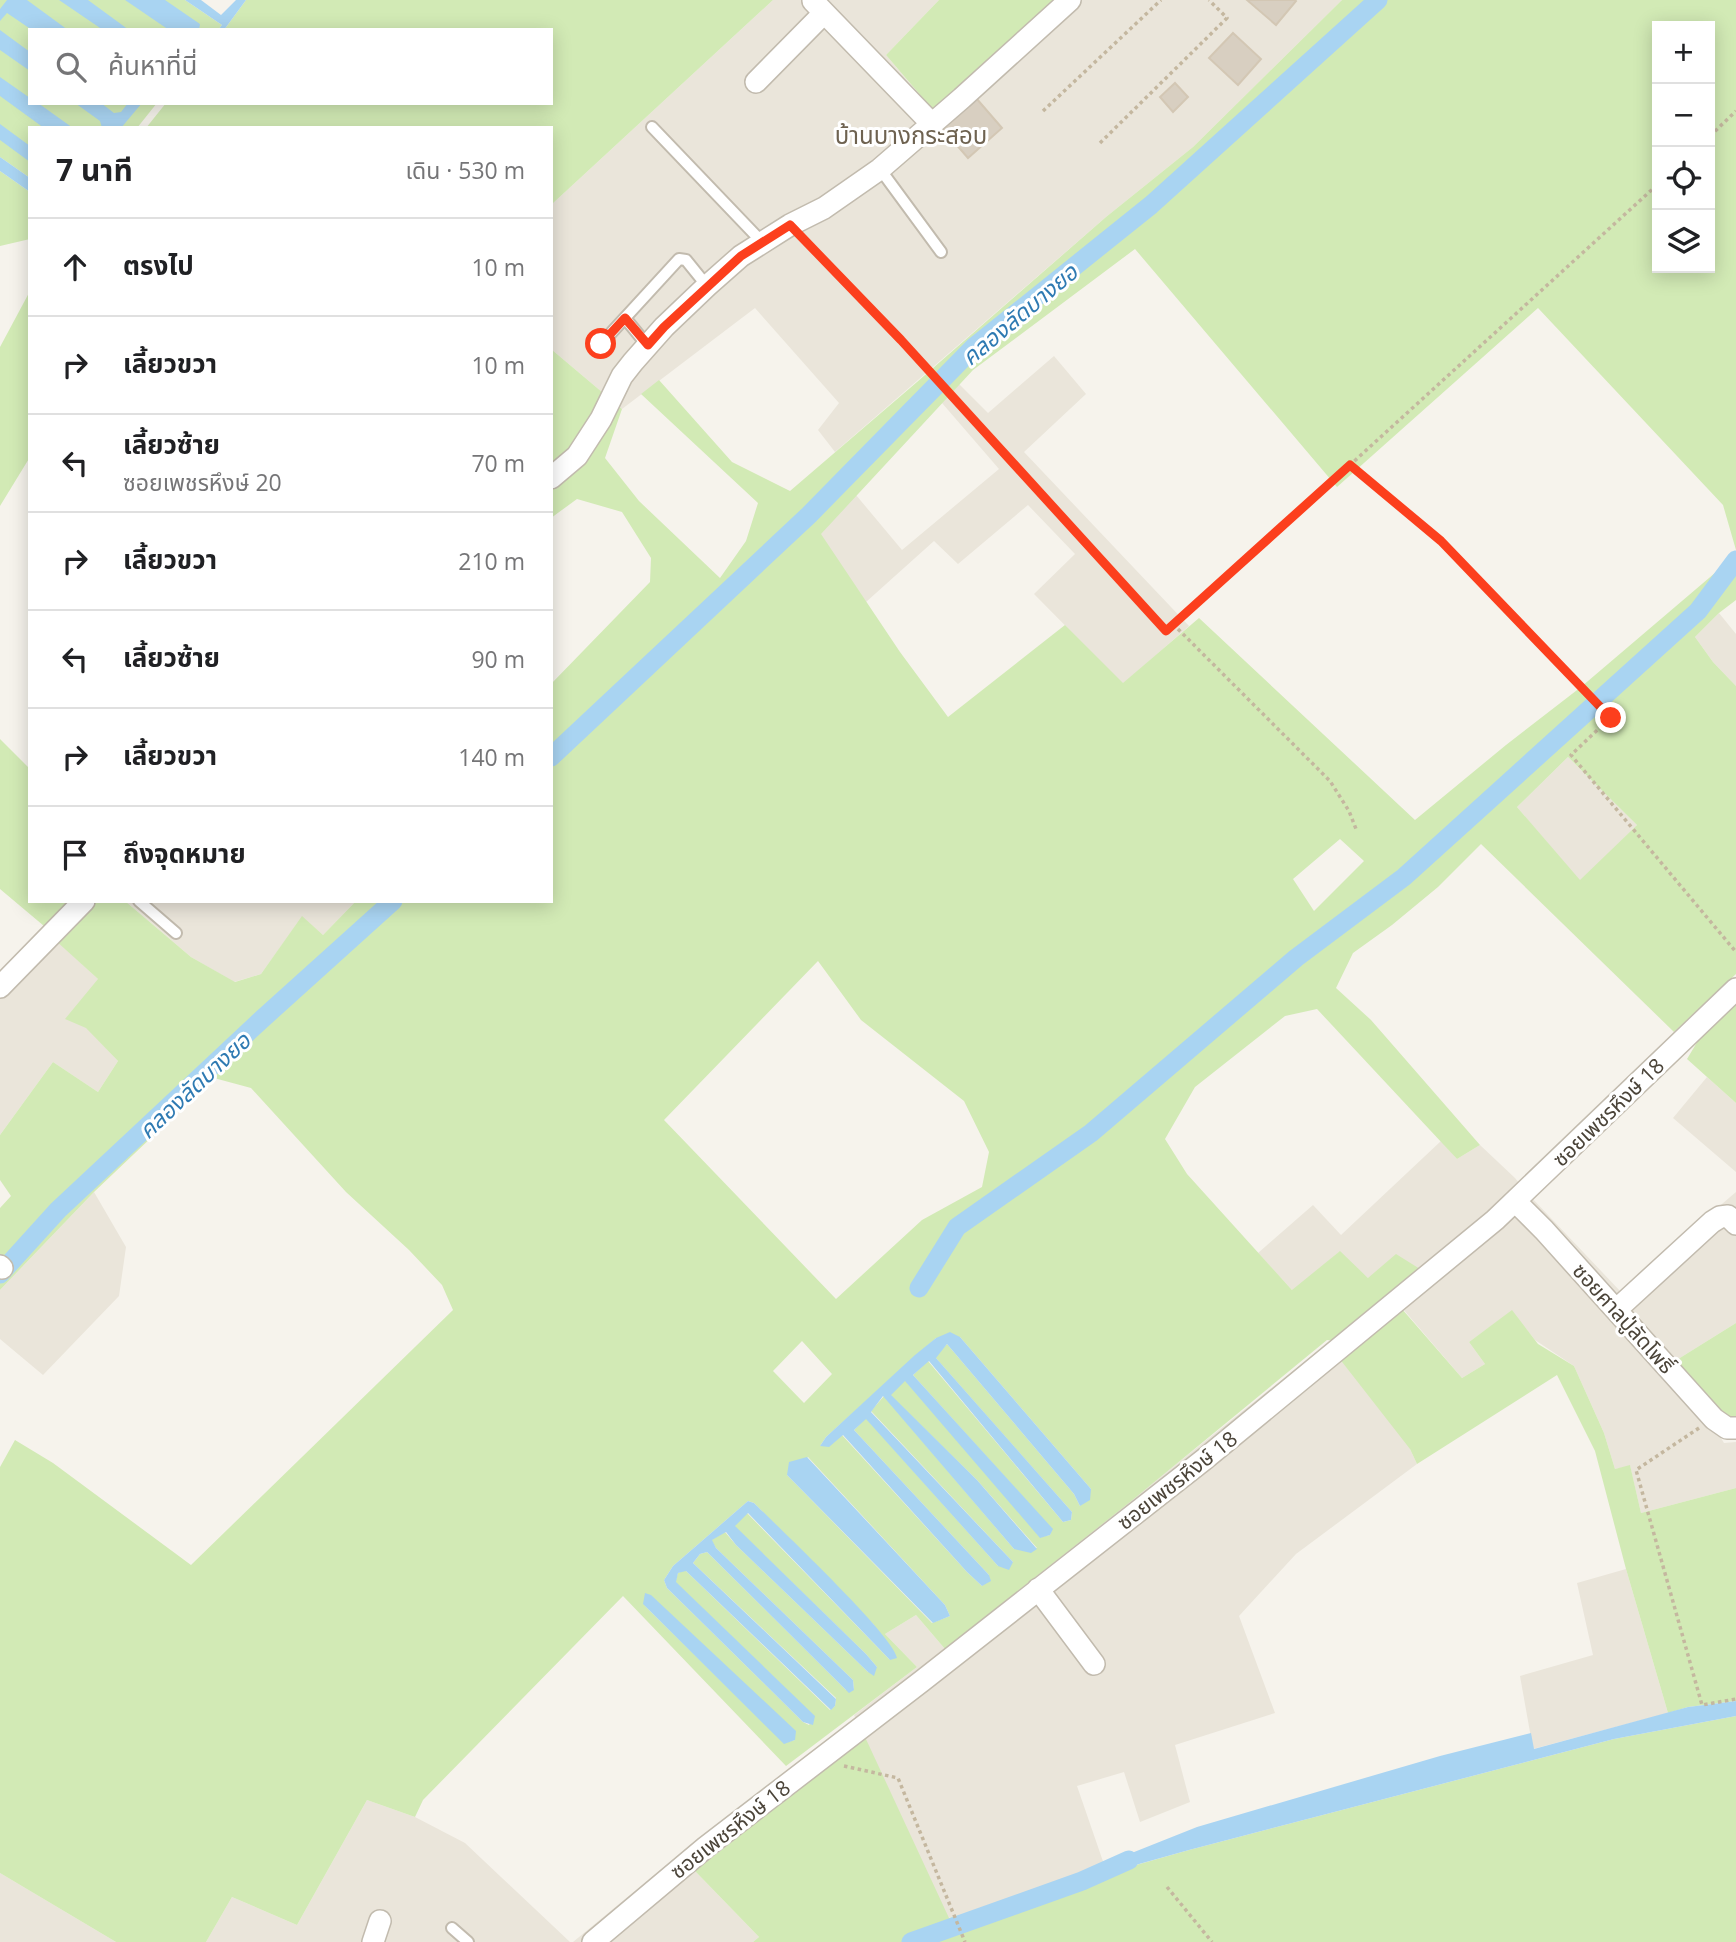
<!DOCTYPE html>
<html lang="th">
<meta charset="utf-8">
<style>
:root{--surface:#fff;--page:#f6f6f6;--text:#202124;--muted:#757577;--line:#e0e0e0}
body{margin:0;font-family:"Open Sans","Noto Sans Thai",sans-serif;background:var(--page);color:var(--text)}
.controls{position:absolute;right:21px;top:21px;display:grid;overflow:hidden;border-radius:0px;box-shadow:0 4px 18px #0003}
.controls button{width:63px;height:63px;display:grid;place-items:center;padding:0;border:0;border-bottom:2px solid var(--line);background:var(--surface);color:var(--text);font:35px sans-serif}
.stop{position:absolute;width:21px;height:21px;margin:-16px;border:5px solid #fc3f1d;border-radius:50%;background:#fff}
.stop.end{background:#fc3f1d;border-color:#fff;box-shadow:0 2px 7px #0008}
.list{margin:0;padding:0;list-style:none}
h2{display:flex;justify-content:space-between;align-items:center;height:91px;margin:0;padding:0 28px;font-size:30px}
h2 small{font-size:23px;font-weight:400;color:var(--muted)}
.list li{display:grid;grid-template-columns:46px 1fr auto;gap:21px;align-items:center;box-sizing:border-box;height:98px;padding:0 28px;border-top:2px solid var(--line)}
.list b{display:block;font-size:26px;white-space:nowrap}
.list p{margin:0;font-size:23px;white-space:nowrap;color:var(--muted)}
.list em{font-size:23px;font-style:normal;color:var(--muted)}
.icon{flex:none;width:38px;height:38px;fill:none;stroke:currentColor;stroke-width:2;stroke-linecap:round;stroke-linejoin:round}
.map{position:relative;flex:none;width:1736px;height:1942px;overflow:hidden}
.search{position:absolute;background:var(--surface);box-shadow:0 4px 18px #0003;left:28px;top:28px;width:525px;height:77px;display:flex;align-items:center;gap:18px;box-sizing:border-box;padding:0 24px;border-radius:0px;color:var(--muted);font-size:26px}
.panel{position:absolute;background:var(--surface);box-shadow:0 4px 18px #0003;left:28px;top:126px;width:525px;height:777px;border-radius:0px}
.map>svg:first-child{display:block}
.residential{fill:#eae5da}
.green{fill:#d2eab5;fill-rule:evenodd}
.water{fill:#a9d4f2}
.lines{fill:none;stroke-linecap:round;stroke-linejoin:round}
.canal{stroke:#a9d4f2;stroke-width:19}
.building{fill:#d8cfc1;stroke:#d3c7b4;stroke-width:2}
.service-casing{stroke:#c2bbae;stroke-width:14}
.minor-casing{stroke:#c2bbae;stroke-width:24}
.path{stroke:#c4b79f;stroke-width:3.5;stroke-dasharray:3.5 3.5;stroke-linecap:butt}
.service{stroke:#fff;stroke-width:10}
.minor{stroke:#fff;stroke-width:21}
.route{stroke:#fc3f1d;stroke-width:9}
.labels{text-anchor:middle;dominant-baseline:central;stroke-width:6;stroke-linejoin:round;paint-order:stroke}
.street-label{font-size:21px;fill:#4b4439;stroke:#fff}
.water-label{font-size:23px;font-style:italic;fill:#2e7ab2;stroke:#fff}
.quarter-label{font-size:24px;fill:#6e6250;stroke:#fff}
</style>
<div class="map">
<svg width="1736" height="1942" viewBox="0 0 1736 1942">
<rect width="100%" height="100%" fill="#f6f3ec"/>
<path class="residential" d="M773,0h166l-53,55 56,66 134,-121h266l-149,147 -87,70 -271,235 -17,-22 21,-27 -84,-95 -133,101 -71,-60v-144z
M1054,356l32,38 -62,58 165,174 -66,58 -89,-90 41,-40 -47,-49 -70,59 -24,-23 -68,61 -46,-68 36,-39 46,55 97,-81 -57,-66 17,-19 29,29z
M1719,613l17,21v52l-23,-24 -18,-25z
M1568,757l69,68 -57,56 -63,-74z
M70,901h26l-40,39 42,39 -12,48 32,34 -20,31 -45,-30 -53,73v-162z
M125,901h231l-33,34 -21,-18 -41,57 -27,8 -43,-25z
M1707,1077l29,26v69l-63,-54z
M1441,1141l16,18 23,-14 35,33 15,18 90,95 116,-99v131l-61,38 49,82 12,-1v46l-95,25 -11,-47 -15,3 -11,-36 -30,-67 -39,-26 -23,-29 -43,31 16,22 -23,14 -59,-69 7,140 7,15 -121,90 -57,62 36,97 -100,32 15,57 -50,20 -16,-50 -47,14 30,87 -159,45 -94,-203 63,-48 -32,-33 31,-19 29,34 474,-379 -51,8 -29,-26 -46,39 -35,-38 55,-48 28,30z
M94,1192l32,55 -7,49 -76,79 -43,-36v-49z
M1626,1569l42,144 -135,36 -13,-73 73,-21 -16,-72z
M367,1800l48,17 50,26 105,99h-364l26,-45 65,28z
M682,1852l13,19 64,66 -6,5h-180z
M0,1873l116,69h-116z"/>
<path class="green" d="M0,0h185l37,25 -4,5h-188v73h127l-20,25h-107v50l-30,-21z
M246,0h527l-222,205v-77h-405l20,-25h385v-73h-327z
M939,0h115l-121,110 -47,-55z
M1342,0h394v550l-13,-45 -185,-197 -201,179 -202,-238 -162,121 -152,164 79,118 48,65 117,-92 58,58 76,-65 216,202 91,-75 75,-58 155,-132v45l-17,13 -24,24 18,25 23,24v288l-62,58 -193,-188 -43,43 -46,38 -39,28 -17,35 35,32 109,125 -23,14 -140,-150 -32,7 -90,71 -30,52 22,35 105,116 48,-39 28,27 28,-24 24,15 -84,72 -9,-1 -197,162 -185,147 -29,-34 -31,19 32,33 -131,99 -163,-170 -200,204 -8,17 -48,-17 -70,125 -65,-28 -26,45h-90l-116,-69v-406l15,-27 38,23 138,102 262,-255 -11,-25 -33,-35 -63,-58 -95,-104 -37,-10 -120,114 -94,98v-82l11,-12 -11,-16v-45l53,-73 45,30 20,-31 -32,-33 -21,-9 33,-40 -43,-39 41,-39h29l66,56 44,25 26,-8 41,-58 21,19 33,-34h195v-217l99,-102 1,-24 -29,-46 -45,-13 -26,19v-169l71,60 -17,49 34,43 81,77 26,-37 12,-38 -117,-109 18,-14 73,82 58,29 127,-109 189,-165 87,-70zM1657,26h53v242h-53zM1568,757l69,68 -57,55 -63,-73zM1340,839l24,22 -50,50 -21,-32zM818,961l43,59 103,81 25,51 -7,35 -60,33 -86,79 -172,-179zM960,1337l131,152 -11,17 -6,-12 -127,-150 -12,13 137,155 -1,8 -8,2 -135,-161 -15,14 139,154 -2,6 -10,2 -135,-157 -15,15 87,85 60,68 -23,1 -130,-153 -13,15 142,151 -15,4 -132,-148 -12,12 135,145 -7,11 -15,-14 -125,-137 -22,11 6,-9 110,-99zM802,1341l30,33 -28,29 -31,-32zM808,1457l137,148 5,11 -18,7 -145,-148zM748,1501l6,2 120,122 16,35 -143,-147 -13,13 132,128 11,13 -9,5 -132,-127 -11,-13 -14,8 5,8 137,132 1,10h-8l-139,-138 -7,2 -7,9 143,135 -1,8 -5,4 -145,-140 -7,3 -3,9 139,134 -5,9 -6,-3 -136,-134 -3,-8 9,-14zM643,1604l152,136 -11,3z
M0,171l30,21v47l-30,7z
M30,291v166l-30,49v-159z
M0,739l30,30v132h40l-26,25 -44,-37z
M1736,998v105l-49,-44 18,-30z
M1402,1309l60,69 23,-14 -16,-22 43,-32 26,34 36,22 30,67 11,36 15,-4 11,48 95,-25v213l-48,6 -20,6 -42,-144 -31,-118 -38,-76 -140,89 -7,-15 -71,-91z
M1736,1323v104l-61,-66z
M1736,1716v226h-983l6,-5 -64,-66 170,-134 84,181 240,-68 425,-111z"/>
<path class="water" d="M7,0h20l41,30h-36l-25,-17 -7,8v-12z
M59,0h29l41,30h-26z
M125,0h40l35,24 -1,6h-30z
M185,0h16l20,15 15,-15h10l-22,30h-6l4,-5z
M0,30l30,22v19l-30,-21z
M0,77l30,21v5h8l35,25h-29l-44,-32z
M75,103h26l13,10 7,-1 7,-9h14l-21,25h-19l-2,-7z
M0,124l30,22v16l-30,-22z
M0,157l30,21v14l-30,-21z
M950,1332l10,5 131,152 -1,11 -10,6 -6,-12 -127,-150 -11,14 136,154 -1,8 -8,2 -134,-161 -16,14 140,154 -3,6 -10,3 -135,-157 -14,14 86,85 60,69 -6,4 -17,-4 -131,-153 -12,16 142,150 -4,8 -11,-4 -132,-147 -12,11 135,145 2,6 -9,5 -15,-14 -124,-137 -14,12 -9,-1 6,-9 89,-82 21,-17z
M807,1457l138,148 5,11 -17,7 -146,-148 2,-13z
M748,1501l6,2c23,23 140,133 143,155l-7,2 -142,-147 -13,13 131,128 11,13 -3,9 -6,-4 -132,-127 -10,-13 -14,8 4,8 137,132 1,10 -5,3 -142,-141 -7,2 -7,9 143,136 -1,7 -4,4 -145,-139 -8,2 -2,9 139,134 -2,9 -10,-3 -136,-134 -3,-8 9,-14z
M645,1593l6,2 145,136 -1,9 -11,4 -141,-140z
M1736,1701v15l-122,23 -425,111 -82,23 -3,-9 93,-37 243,-71 91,-23 3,16 154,-42z"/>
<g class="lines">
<path class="canal" d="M551,757l258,-242 165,-168 177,-142 227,-205
M0,1274l58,-64 202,-189 133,-120
M919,1288l38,-61 134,-94 205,-175 108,-81 294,-266 38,-51
M911,1942l171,-61 47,-21"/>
</g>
<path class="building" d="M1247,0h48l1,1 -20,24z
M1233,33l28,26 -23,26 -29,-27z
M1175,83l13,14 -15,15 -13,-15z
M976,98l26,30 -34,30 -26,-30z"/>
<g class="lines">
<defs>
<path id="service" d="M652,127l110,115
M880,169l61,83
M625,318l22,27
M601,344l78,-85 7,1 21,26
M139,901l37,32
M452,1928l16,14"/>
<path id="minor" d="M813,1l119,123
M756,82l68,-69
M551,478l26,-22 24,-37 21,-43 11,-14 31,-35 43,-41 34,-30 49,-31 34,-17 56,-39 82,-71 108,-98
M0,987l84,-86
M1515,1201l29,29 170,189 13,9h9
M0,1266l2,2
M1616,1310l96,-88 8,-5 8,-1 8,8
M1038,1589l56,75
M373,1942l7,-21
M593,1942l113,-95 216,-166 284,-223 289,-238 241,-231"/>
</defs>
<use href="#service" class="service-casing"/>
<use href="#minor" class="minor-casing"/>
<path class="path" d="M1043,111l118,-111
M1710,136l26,-25
M1100,143l127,-125 -18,-18
M1657,185l-307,280 91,76 170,176 -40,38 165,197
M804,239l97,101 265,291 183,-165
M1173,624l157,157 19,30 7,18
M1699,1428l-63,42 66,235 34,-6
M844,1766l54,12 67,164
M1167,1887l45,55"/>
<use href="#service" class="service"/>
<use href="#minor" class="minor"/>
</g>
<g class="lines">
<path class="route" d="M601,344l24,-26 23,27 16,-18 77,-71 49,-31 111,115 265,291 184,-166 91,76 170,177"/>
</g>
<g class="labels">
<g class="street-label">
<text transform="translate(1608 1112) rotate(-44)">ซอยเพชรหึงษ์ 18</text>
<text transform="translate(1624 1318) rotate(48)">ซอยศาลปู่ลัดโพธิ์</text>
<text transform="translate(1177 1480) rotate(-38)">ซอยเพชรหึงษ์ 18</text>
<text transform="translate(730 1829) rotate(-38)">ซอยเพชรหึงษ์ 18</text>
</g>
<g class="water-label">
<text transform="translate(1019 314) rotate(-40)">คลองลัดบางยอ</text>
<text transform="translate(194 1085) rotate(-43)">คลองลัดบางยอ</text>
</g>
<g class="quarter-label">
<text x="911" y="134">บ้านบางกระสอบ</text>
</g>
</g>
</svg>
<div class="controls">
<button>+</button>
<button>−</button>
<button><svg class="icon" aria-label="locate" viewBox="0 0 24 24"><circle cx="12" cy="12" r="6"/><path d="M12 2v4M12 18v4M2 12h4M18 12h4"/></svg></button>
<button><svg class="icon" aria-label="layers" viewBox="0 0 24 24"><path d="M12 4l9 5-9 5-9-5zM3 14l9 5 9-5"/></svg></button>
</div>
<div class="stop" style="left:601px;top:344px"></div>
<div class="stop end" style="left:1611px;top:718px"></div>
<div class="search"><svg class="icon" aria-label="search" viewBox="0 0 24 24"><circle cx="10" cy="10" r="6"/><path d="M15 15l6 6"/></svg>ค้นหาที่นี่</div>
<section class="panel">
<h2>7 นาที<small>เดิน · 530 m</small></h2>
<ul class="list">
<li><svg class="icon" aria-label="ahead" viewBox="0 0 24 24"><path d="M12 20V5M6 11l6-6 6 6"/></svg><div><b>ตรงไป</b></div><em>10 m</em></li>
<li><svg class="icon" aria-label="right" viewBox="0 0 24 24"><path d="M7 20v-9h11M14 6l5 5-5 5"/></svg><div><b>เลี้ยวขวา</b></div><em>10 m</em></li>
<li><svg class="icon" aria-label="left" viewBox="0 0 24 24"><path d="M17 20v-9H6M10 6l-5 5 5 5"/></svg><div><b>เลี้ยวซ้าย</b><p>ซอยเพชรหึงษ์ 20</p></div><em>70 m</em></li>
<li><svg class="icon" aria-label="right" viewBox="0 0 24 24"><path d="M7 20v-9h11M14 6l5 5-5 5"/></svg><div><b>เลี้ยวขวา</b></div><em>210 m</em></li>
<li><svg class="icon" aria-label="left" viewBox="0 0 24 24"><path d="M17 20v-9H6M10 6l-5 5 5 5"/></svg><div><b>เลี้ยวซ้าย</b></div><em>90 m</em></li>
<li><svg class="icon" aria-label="right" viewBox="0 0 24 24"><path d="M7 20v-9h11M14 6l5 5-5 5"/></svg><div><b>เลี้ยวขวา</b></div><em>140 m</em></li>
<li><svg class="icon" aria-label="arrive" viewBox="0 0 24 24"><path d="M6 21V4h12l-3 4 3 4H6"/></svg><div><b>ถึงจุดหมาย</b></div></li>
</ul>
</section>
</div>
